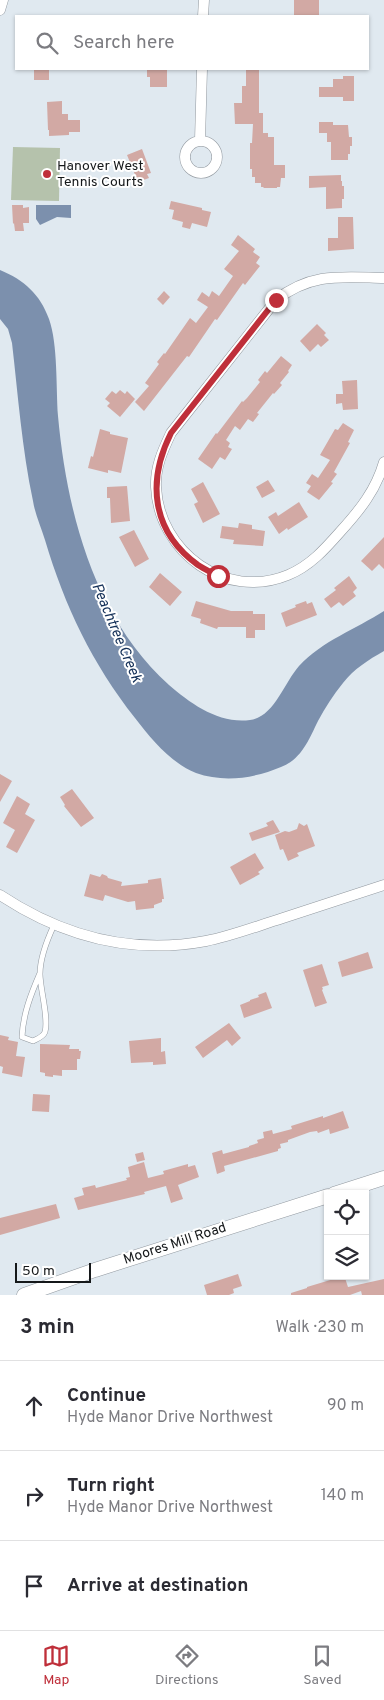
<!DOCTYPE html>
<meta charset="utf-8">
<style>
:root{--surface:#fff;--page:#f2f2f3;--text:#2b2b33;--muted:#7c7c81;--line:#e1e1e2;--accent:#bf2f3a}
body{margin:0;font-family:Overpass,sans-serif;background:var(--page);color:var(--text)}
.controls{position:absolute;right:15px;bottom:15px;display:grid;overflow:hidden;border-radius:0px;box-shadow:0 1px 4px #0004}
.controls button{width:45px;height:45px;display:grid;place-items:center;padding:0;border:0;border-bottom:1px solid var(--line);background:var(--surface);color:var(--text);font:25px sans-serif}
.scale{position:absolute;left:15px;bottom:12px;width:76px;box-sizing:border-box;padding-left:5px;border:2px solid #15181a;border-top:0;font-size:14px;line-height:18px;white-space:nowrap;color:#15181a;-webkit-text-stroke:4px #fff;paint-order:stroke}
.stop{position:absolute;width:15px;height:15px;margin:-11px;border:4px solid #bf2f3a;border-radius:50%;background:#fff}
.stop.end{background:#bf2f3a;border-color:#fff;box-shadow:0 1px 5px #0008}
.list{margin:0;padding:0;list-style:none}
h2{display:flex;justify-content:space-between;align-items:center;height:65px;margin:0;padding:0 20px;font-size:21px}
h2 small{font-size:16px;font-weight:400;color:var(--muted)}
.list li{display:grid;grid-template-columns:32px 1fr auto;gap:15px;align-items:center;box-sizing:border-box;height:90px;padding:0 20px;border-top:1px solid var(--line)}
.list b{display:block;font-size:19px;white-space:nowrap}
.list p{margin:0;font-size:16px;white-space:nowrap;color:var(--muted)}
.list em{font-size:16px;font-style:normal;color:var(--muted)}
.icon{flex:none;width:28px;height:28px;fill:none;stroke:currentColor;stroke-width:2;stroke-linecap:round;stroke-linejoin:round}
.map{position:relative;flex:none;width:384px;height:1295px;overflow:hidden}
.search{position:absolute;background:var(--surface);box-shadow:0 1px 4px #0004;left:15px;right:15px;top:15px;height:55px;display:flex;align-items:center;gap:12px;box-sizing:border-box;padding:0 18px;border-radius:0px;color:var(--muted);font-size:19px}
.sheet{height:335px;background:var(--surface)}
nav{display:flex;justify-content:space-around;align-items:center;box-sizing:border-box;height:70px;border-top:1px solid var(--line);background:var(--surface);font-size:14px;color:var(--muted)}
nav a{display:grid;justify-items:center;gap:2px}
nav .on{color:var(--accent)}
.map>svg:first-child{display:block}
.green{fill:#b5c2ac}
.water{fill:#7c90ad}
.building{fill:#d2a9a4}
.lines{fill:none;stroke-linecap:round;stroke-linejoin:round}
.lane-casing{stroke:#91989f;stroke-width:6}
.street-casing{stroke:#91989f;stroke-width:11}
.secondary-casing{stroke:#91989f;stroke-width:15}
.lane{stroke:#fff;stroke-width:5}
.street{stroke:#fff;stroke-width:10}
.secondary{stroke:#fff;stroke-width:14}
.route{stroke:#bf2f3a;stroke-width:6}
.poi-dot{fill:#bf2f3a;stroke:#fff;stroke-width:2}
.labels{text-anchor:middle;dominant-baseline:central;stroke-width:4;stroke-linejoin:round;paint-order:stroke}
.poi-label{font-size:14px;fill:#15181a;stroke:#fff;text-anchor:start}
.street-label{font-size:14px;fill:#15181a;stroke:#fff}
.water-label{font-size:15px;font-style:italic;fill:#143058;stroke:#fff}
</style>
<div class="map">
<svg width="384" height="1295" viewBox="0 0 384 1295">
<rect width="100%" height="100%" fill="#e0e9f0"/>
<path class="green" d="M13,147l47,1 -1,53 -48,-1z"/>
<path class="water" d="M36,205h35v13l-14,-1 -17,8 -4,-6z
M0,270c24,10 40,24 49,49 9,25 7,69 9,97 9,97 36,201 111,269 22,19 50,39 81,35 24,-3 34,-37 49,-54 23,-25 57,-37 85,-55v40c-16,9 -30,18 -41,32 -10,12 -18,25 -25,38 -9,18 -16,38 -37,46 -26,11 -57,16 -85,6 -25,-10 -45,-34 -61,-55 -43,-55 -70,-111 -90,-178 -4,-13 -10,-26 -12,-39 -11,-52 -15,-106 -21,-158l-4,-14 -8,-10z"/>
<path class="building" d="M294,0h25v15h-25z
M34,69h15v11h-15z
M147,69h20v18h-17v-10h-3z
M246,69h13v44h4v20h5v4h6v28h11v13h-4l-1,9h-3v1h-14l1,-1h-3v-4h-6v-6h-3v-8h-2v-26h2l1,-19h-18l-1,-21h8v-17h4z
M343,76h11v25h-11v-4h-24v-10h14v-8h10z
M62,101v13h6v6h12v12h-11v3l-20,1v-6h-1l-1,-28z
M319,122h14v3h15l1,12h3v9h-2v8h-2v6h-17v-18h-4v-9h-8z
M142,149l9,24 -4,1 2,4 -11,4 -11,-27z
M341,175v6h1v5h2v13h-2v9l-16,1v-22l-17,1v-12z
M171,201l31,7v2l9,2 -4,15 -15,-4 -2,6 -8,-2 1,-5 -11,-3 2,-9 -5,-1z
M12,205h11v3l6,-1v16h-6l1,8h-9l-1,-8 -1,1z
M338,217h15l1,32 -26,2v-13h10z
M238,235l17,14 -2,3 7,5 -4,6 4,3 -15,19 -2,-2 -26,37 -2,-1 -26,38 -2,-1 -43,55 -9,-9 14,-16 -4,-3 14,-19 -2,-2 7,-9 1,1 25,-36 6,5 12,-16 -11,-7 5,-8 7,5 3,-6 7,5 14,-20 -9,-7 15,-18 -8,-6z
M164,291l6,6 -7,8 -6,-6z
M317,324l9,9 -2,2 5,5 -8,7 -3,-3 -8,8 -10,-11z
M281,356l11,9 -4,6 1,1 -9,11 2,2 -8,9 -1,-1 -16,20 2,1 -6,8 -5,-3 -8,11 -5,-4 -9,14 4,3 -2,4 4,2 -7,11 -5,-3 -8,12 -14,-10 18,-26 1,1 25,-33 1,1 4,-4 13,-16 -2,-2 7,-9 2,2z
M357,380l1,29 -15,1 -1,-7 -6,1v-10h7l-1,-13z
M120,390l5,4 2,-3 8,8 -15,18 -13,-11 3,-3 -5,-4 7,-8 4,3z
M343,423l11,7 -6,12 2,1 -16,29 3,2 -6,8 2,1 -14,17 -12,-8 4,-6 -5,-3 6,-9 6,4 12,-18 -10,-5 15,-26 3,1z
M100,429l10,3v2l18,4 -7,35 -13,-3v3l-20,-5 3,-12 2,1z
M268,480l7,11 -13,7 -6,-11z
M203,482l17,32 -17,9 -9,-19 4,-2 -7,-13z
M127,486l3,35 -19,2 -1,-25h-3v-11z
M299,502l9,15 -20,13 -1,-2 -8,6 -11,-17 8,-5 2,4z
M239,523l13,2v4l13,2 -2,15 -30,-2 1,-4 -14,-2 2,-12 16,2z
M134,530l15,29 -14,8 -16,-30z
M384,537v32l-5,-5 -7,7 -11,-10z
M160,573l22,19 -12,14 -21,-19z
M349,576l8,12 -4,4 3,4 -13,10 -4,-4 -8,6 -7,-9 12,-9 -2,-2z
M196,601l35,10h22v3h12v16h-10v8h-9v-11h-28l-1,2 -17,-6 1,-4 -10,-3z
M306,601l1,3 5,-2 5,13 -31,12 -5,-14 15,-6 -1,-2z
M0,774l12,7 -12,21z
M72,789l22,29 -13,9 -17,-21 1,-1 -5,-8z
M17,796l13,8 -5,10 10,6 -18,33 -11,-6 9,-17 -12,-7z
M273,820l7,12 -28,9 -3,-8 19,-7 -2,-3z
M299,823l5,3 3,-2 8,22 -18,7 2,3 -11,5 -5,-12 -3,1 -5,-15 10,-4 4,1 8,-3z
M255,853l9,15 -6,4 2,2 -20,11 -10,-18z
M90,874l10,3 2,-3 5,2 1,2 14,4 -1,4 27,-3v-3l13,-2 3,21h-2v3l-8,3v3l-18,2 -1,-9 -7,1 -23,-7 -2,6 -19,-5z
M368,952l5,16 -31,9 -4,-15z
M322,964l7,21 -7,2 1,2 -1,1 5,13 -12,4 -12,-37z
M266,992l6,16 -28,10 -4,-13 10,-4v-1l9,-3 -1,-2z
M229,1023l12,15 -9,8 -5,-6 -24,18 -8,-11z
M0,1035l9,2 -1,3 10,2 -2,14 9,1 -3,20 -20,-4 1,-6 -3,-1z
M161,1038v14l4,-1 1,13 -13,1v-3l-22,1 -2,-22z
M40,1044l30,1 -1,4h10v2h2l-1,8h-3v11h-15v6l-9,-1v2l-8,-1v-3l-5,-1z
M33,1094l17,1 -1,17 -17,-1z
M343,1111l6,17 -19,6 -1,-5 -11,4 -1,-2 -7,1 -22,8v2l-8,2 1,4 -3,1v2l-54,15 1,5 -8,3 -5,-21 10,-3 1,4 26,-7v-1l9,-3 -1,-3 7,-2 -1,-6 9,-2 1,4 19,-5 -1,-3 32,-10v2z
M143,1152l2,8 -8,2 -2,-8z
M144,1162l4,16 16,-4 -1,-3 25,-7v3l7,-2 4,12 -21,8 5,14 -12,4 -5,-17 -22,6 1,2 -67,16 -4,-12 10,-3 -2,-7 13,-3 1,3 31,-8 -1,-2 4,-1 -2,-10z
M56,1204l4,14 -60,17v-17z
M238,1274l4,12 -9,3 1,4 -5,2h-22l-3,-10z
M337,1278l1,2 7,-2 3,9 36,-8v16h-22l-1,-4 -11,4h-59v-2l16,-5v-1z"/>
<g class="lines">
<defs>
<path id="lane" d="M40,973c-9,21 -17,41 -18,64l11,4c4,-2 10,-4 12,-9 4,-14 -5,-43 -5,-58 0,-17 7,-34 14,-49"/>
<path id="street" d="M0,10l3,-10
M203,16l1,-16
M200,140l2,-71
M185 157a16 16 0 1 1 32 0a16 16 0 1 1-32 0Z
M384,278c-42,-1 -72,-6 -108,22l-105,133c-8,17 -16,34 -15,54 3,65 69,114 132,88 22,-9 37,-26 52,-43 20,-22 36,-42 44,-70
M0,895c62,41 131,60 206,46 26,-5 51,-15 77,-23 33,-11 67,-22 101,-33"/>
<path id="secondary" d="M334,1194l50,-16
M24,1295l71,-25 233,-74"/>
</defs>
<use href="#lane" class="lane-casing"/>
<use href="#street" class="street-casing"/>
<use href="#secondary" class="secondary-casing"/>
<use href="#lane" class="lane"/>
<use href="#street" class="street"/>
<use href="#secondary" class="secondary"/>
</g>
<g class="lines">
<path class="route" d="M218,576c-7,-4 -14,-7 -20,-11 -47,-34 -51,-84 -27,-132l105,-133"/>
</g>
<circle class="poi-dot" cx="47" cy="174" r="5"/>
<g class="labels">
<g class="poi-label">
<text x="57" y="166">Hanover West<tspan x="57" dy="16">Tennis Courts</tspan></text>
</g>
<g class="street-label">
<text transform="translate(175 1244) rotate(-18)">Moores Mill Road</text>
</g>
<g class="water-label">
<text transform="translate(116 633) rotate(67)">Peachtree Creek</text>
</g>
</g>
</svg>
<div class="controls">
<button><svg class="icon" aria-label="locate" viewBox="0 0 24 24"><circle cx="12" cy="12" r="6"/><path d="M12 2v4M12 18v4M2 12h4M18 12h4"/></svg></button>
<button><svg class="icon" aria-label="layers" viewBox="0 0 24 24"><path d="M12 4l9 5-9 5-9-5zM3 14l9 5 9-5"/></svg></button>
</div>
<div class="scale">50 m</div>
<div class="stop" style="left:218px;top:576px"></div>
<div class="stop end" style="left:276px;top:300px"></div>
<div class="search"><svg class="icon" aria-label="search" viewBox="0 0 24 24"><circle cx="10" cy="10" r="6"/><path d="M15 15l6 6"/></svg>Search here</div>
</div>
<section class="sheet">
<h2>3 min<small>Walk · 230 m</small></h2>
<ul class="list">
<li><svg class="icon" aria-label="ahead" viewBox="0 0 24 24"><path d="M12 20V5M6 11l6-6 6 6"/></svg><div><b>Continue</b><p>Hyde Manor Drive Northwest</p></div><em>90 m</em></li>
<li><svg class="icon" aria-label="right" viewBox="0 0 24 24"><path d="M7 20v-9h11M14 6l5 5-5 5"/></svg><div><b>Turn right</b><p>Hyde Manor Drive Northwest</p></div><em>140 m</em></li>
<li><svg class="icon" aria-label="arrive" viewBox="0 0 24 24"><path d="M6 21V4h12l-3 4 3 4H6"/></svg><div><b>Arrive at destination</b></div></li>
</ul>
</section>
<nav>
<a class="on"><svg class="icon" aria-label="map" viewBox="0 0 24 24"><path d="M3 6l6-2 6 2 6-2v14l-6 2-6-2-6 2zM9 4v14M15 6v14"/></svg>Map</a>
<a><svg class="icon" aria-label="directions" viewBox="0 0 24 24"><path d="M12 3l9 9-9 9-9-9zM9 14v-3h6M13 9l2 2-2 2"/></svg>Directions</a>
<a><svg class="icon" aria-label="saved" viewBox="0 0 24 24"><path d="M7 4h10v16l-5-4-5 4z"/></svg>Saved</a>
</nav>
